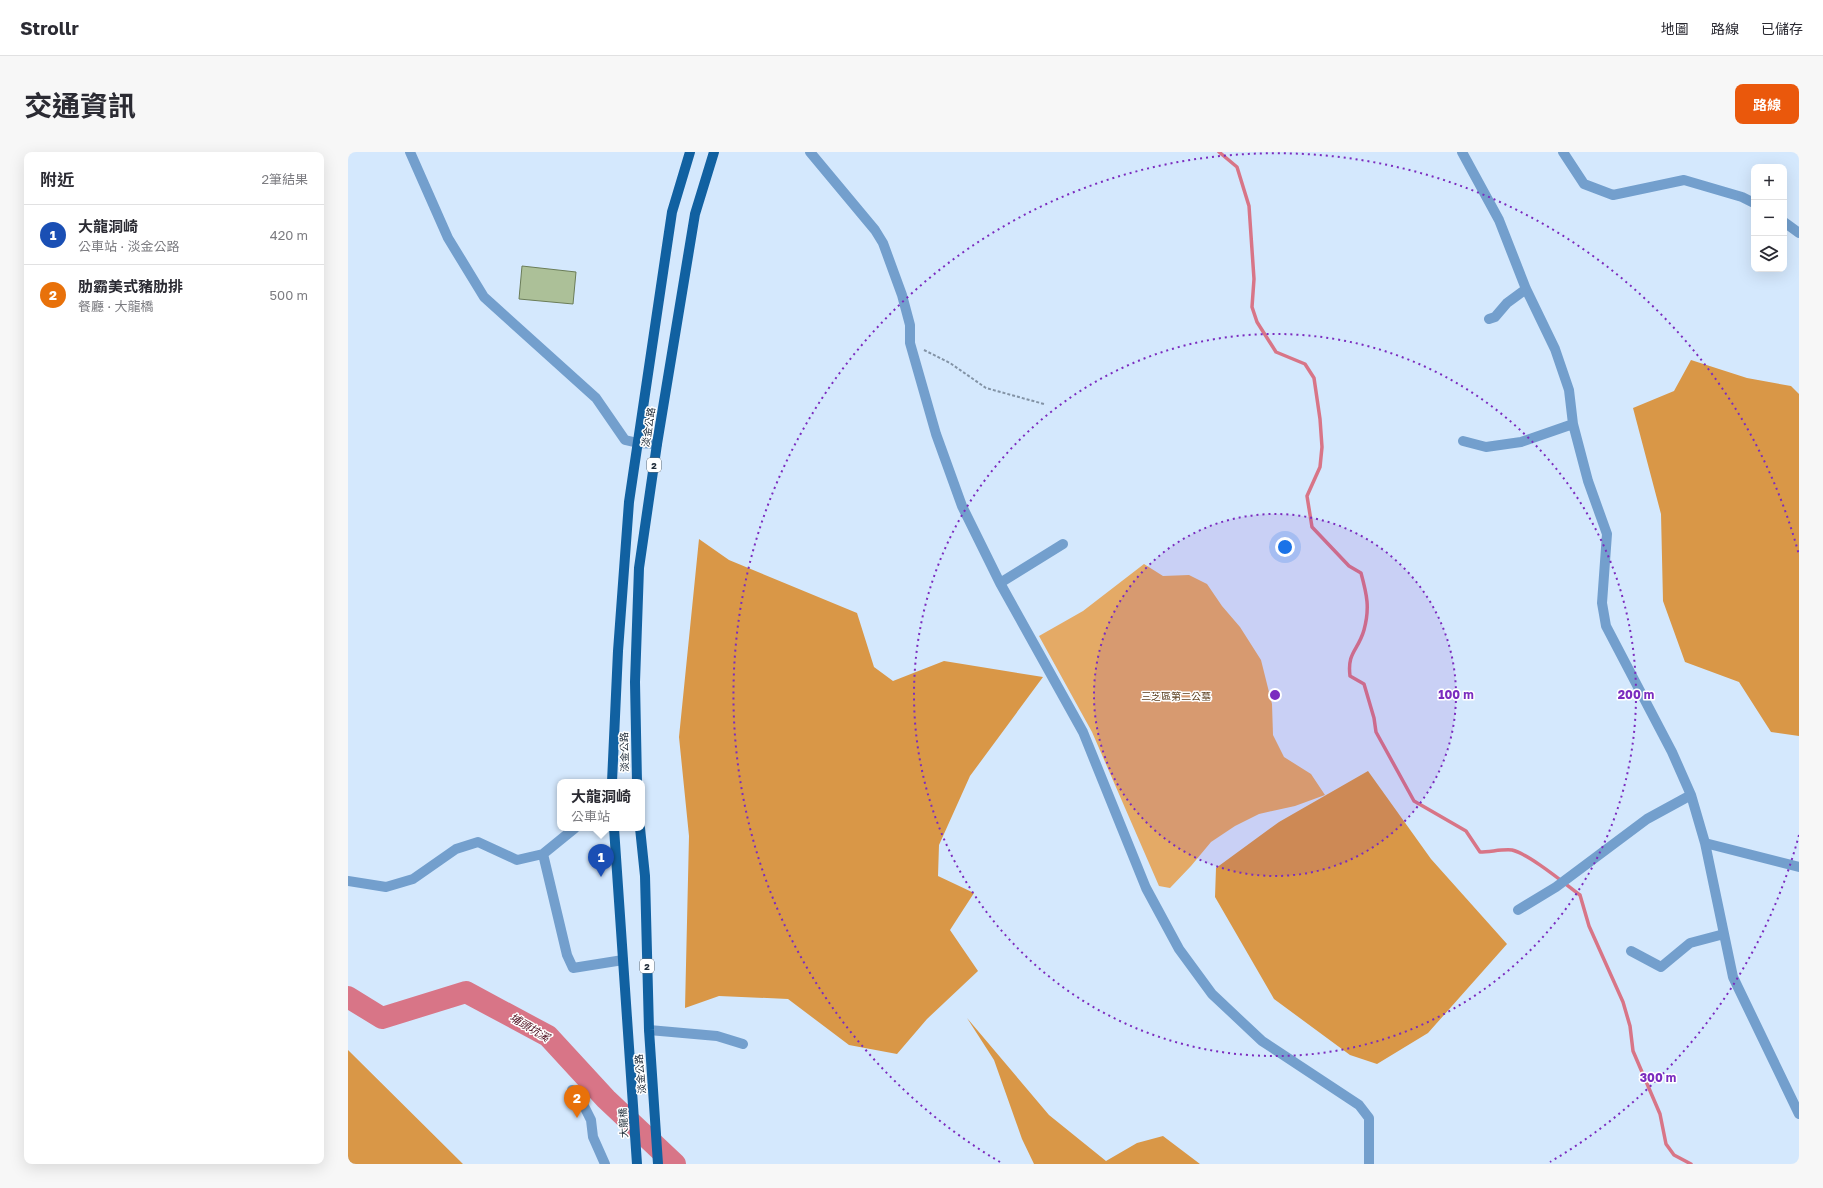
<!DOCTYPE html>
<html lang="zh-TW">
<meta charset="utf-8">
<style>
:root{--surface:#fff;--page:#f7f7f7;--text:#2b2b33;--muted:#7c7c81;--line:#e1e1e2;--accent:#ea580c}
body{margin:0;font-family:"Golos Text","Noto Sans TC",sans-serif;background:var(--page);color:var(--text)}
.controls{position:absolute;right:12px;top:12px;display:grid;overflow:hidden;border-radius:8px;box-shadow:0 4px 16px #0002}
.controls button{width:36px;height:36px;display:grid;place-items:center;padding:0;border:0;border-bottom:1px solid var(--line);background:var(--surface);color:var(--text);font:20px sans-serif}
.you{position:absolute;left:937px;top:395px;width:14px;height:14px;margin:-10px;border:3px solid #fff;border-radius:50%;background:#1a73e8;box-shadow:0 0 0 6px #1a73e833}
.badge{display:grid;place-items:center;width:26px;height:26px;border-radius:50%;background:var(--accent);color:#fff;font-size:13px;font-weight:700}
.pin{position:absolute;translate:-50% -33px;filter:drop-shadow(0 1px 2px #0008)}
.pin::after{content:'';position:absolute;top:21px;width:14px;height:12px;background:inherit;clip-path:polygon(0 0,100% 0,50% 100%)}
.popup{position:absolute;left:209px;top:627px;width:88px;height:52px;box-sizing:border-box;display:grid;place-content:center;border-radius:8px;background:var(--surface);filter:drop-shadow(0 1px 3px #0005);font-size:13px;white-space:nowrap;color:var(--muted)}
.popup b{font-size:15px;color:var(--text)}
.popup::after{content:'';position:absolute;left:50%;top:100%;margin-left:-8px;border:8px solid transparent;border-top-color:var(--surface)}
.list{margin:0;padding:0;list-style:none}
h2{display:flex;justify-content:space-between;align-items:center;height:52px;margin:0;padding:0 16px;font-size:17px}
h2 small{font-size:13px;font-weight:400;color:var(--muted)}
.list li{display:grid;grid-template-columns:26px 1fr auto;gap:12px;align-items:center;box-sizing:border-box;height:60px;padding:0 16px;border-top:1px solid var(--line)}
.list b{display:block;font-size:15px;white-space:nowrap}
.list p{margin:0;font-size:13px;white-space:nowrap;color:var(--muted)}
.list em{font-size:13px;font-style:normal;color:var(--muted)}
.icon{flex:none;width:22px;height:22px;fill:none;stroke:currentColor;stroke-width:2;stroke-linecap:round;stroke-linejoin:round}
.map{position:relative;flex:none;width:1451px;height:1012px;overflow:hidden;border-radius:8px}
header{display:flex;align-items:center;gap:24px;box-sizing:border-box;height:56px;padding:0 20px;background:var(--surface);border-bottom:1px solid var(--line)}
header strong{font-size:19px}
nav{display:flex;gap:22px;margin-inline-start:auto;font-size:14px}
.intro{display:flex;align-items:center;justify-content:space-between;box-sizing:border-box;height:96px;padding:0 24px}
h1{margin:0;font-size:28px}
.button{padding:10px 18px;border-radius:8px;background:var(--accent);color:#fff;font-size:14px;font-weight:700}
main{display:flex;gap:24px;padding:0 24px}
aside{flex:1;background:var(--surface);border-radius:8px;box-shadow:0 4px 16px #0002}
.map>svg:first-child{display:block}
.green{fill:#e4aa66}
.forest{fill:#d99747}
.lines{fill:none;stroke-linecap:round;stroke-linejoin:round}
.stream{stroke:#d87587;stroke-width:3.5}
.river{stroke:#d87587;stroke-width:22}
.building{fill:#acc098;stroke:#6b7d58}
.path{stroke:#8393a5;stroke-width:2;stroke-dasharray:3 2;stroke-linecap:butt}
.minor{stroke:#739fcd;stroke-width:10}
.major{stroke:#1161a1;stroke-width:10}
.ring{fill:none;stroke:#7b2cbf;stroke-width:2;stroke-dasharray:2 4}
.labels{text-anchor:middle;dominant-baseline:central;stroke-width:3;stroke-linejoin:round;paint-order:stroke}
.shield{fill:#fff;stroke:#636c75;stroke-width:1}
.shield-label{font-size:9px;font-weight:bold;fill:#202d3a}
.street-label{font-size:10px;fill:#202d3a;stroke:#fff}
.park-label{font-size:10px;fill:#593d1c;stroke:#fff}
.water-label{font-size:11px;font-style:italic;fill:#501222;stroke:#fff}
.centre{fill:#7b2cbf;stroke:#fff;stroke-width:2}
.ring-label{font-size:12px;text-anchor:middle;font-weight:bold;fill:#7b2cbf;stroke:#fff;stroke-width:3;stroke-linejoin:round;paint-order:stroke}
</style>
<header>
<strong>Strollr</strong>
<nav><a>地圖</a><a>路線</a><a>已儲存</a></nav>
</header>
<div class="intro"><h1>交通資訊</h1><a class="button">路線</a></div>
<main>
<aside>
<h2>附近<small>2筆結果</small></h2>
<ul class="list">
<li><span class="badge" style="background:#1a4fb4">1</span><div><b>大龍洞崎</b><p>公車站 · 淡金公路</p></div><em>420 m</em></li>
<li><span class="badge" style="background:#e8710a">2</span><div><b>肋霸美式豬肋排</b><p>餐廳 · 大龍橋</p></div><em>500 m</em></li>
</ul>
</aside>
<div class="map">
<svg width="1451" height="1012" viewBox="0 0 1451 1012">
<rect width="100%" height="100%" fill="#d4e8fd"/>
<path class="green" d="M796,412l19,12 26,-1 18,9 15,22 18,21 21,33 11,44 1,31 11,22 27,17 14,21 -30,11 -36,8 -24,12 -24,16 -20,24 -21,22 -11,-2 -67,-154 -53,-96 44,-25z"/>
<path class="forest" d="M1343,208l56,18 44,8 8,8v342l-28,-4 -32,-50 -54,-20 -22,-61 -2,-87 -28,-106 41,-17z
M351,387l30,21 128,53 17,54 19,14 51,-20 99,16 -73,99 -31,69 -1,31 36,17 -24,37 28,41 -51,48 -30,35 -48,-9 -61,-46 -69,-3 -34,12 4,-172 -10,-99z
M1020,619l63,88 76,85 -79,89 -51,31 -27,-9 -76,-56 -59,-102 1,-29 63,-46z
M619,866l82,97 57,46 31,-18 26,-7 37,28h-166l-12,-25 -28,-79z
M0,898l115,114h-115z"/>
<g class="lines">
<path class="stream" d="M871,0l18,15 12,39 5,73 -2,28 5,15 19,30 29,12 9,14 6,41 2,28 -2,20 -13,29 5,31 37,39 12,7c6,22 9,35 3,57 -6,21 -17,22 -14,46l14,8 10,34 2,14 38,69 52,30 14,21c10,0 22,-3 32,-2 17,4 52,33 68,45l9,31 34,76 7,24 3,25 27,63 6,30 8,11 17,9"/>
<path class="river" d="M0,845l34,21 84,-26 82,44 58,63 69,65"/>
</g>
<path class="building" d="M174,114l54,6 -3,32 -54,-5z"/>
<g class="lines">
<path class="path" d="M576,198l26,13 36,25 58,16"/>
<path class="minor" d="M62,0l38,86 36,59 112,101 29,42 13,3 19,1
M462,0l65,78 8,13 19,52 8,30v18l26,91 26,72 38,77 83,149 63,156 33,61 33,45 50,47 97,64 10,13v46
M1114,0l37,68 27,69 29,60 14,41 4,34 15,57 19,53 -5,69 4,23 66,126 19,43 14,48 28,134 66,137
M1215,0l21,32 29,11 71,-15 58,17 12,6
M1436,70l15,11
M1141,167l6,-2 12,-14 19,-14
M1115,289l23,6 35,-5 52,-18
M652,431l63,-39
M1357,691l94,24
M195,702l24,101 6,13 50,-8
M0,729l38,6 27,-8 43,-30 22,-7 39,18 26,-6 32,-26
M1170,758l38,-23 91,-68 44,-24
M1283,799l30,16 29,-24 34,-9
M301,878l68,6 26,8
M224,938l11,14 8,16 2,17 12,27"/>
<path class="major" d="M264,630l6,-131 11,-149 43,-290 18,-60
M289,630l-2,-100 4,-114 18,-124 38,-230 19,-62
M266,676l23,336
M292,676l5,48 4,154 9,134"/>
</g>
<circle cx="927" cy="543" r="181" fill="#7b2cbf" fill-opacity=".12"/>
<g class="ring">
<circle cx="927" cy="543" r="181"/>
<circle cx="927" cy="543" r="361"/>
<path d="M1451 683A542 542 0 0 1 1202 1010M652 1010A542 542 0 1 1 1451 403"/>
</g>
<g class="labels">
<g class="shield">
<rect x="299" y="306" width="14" height="14" rx="3"/>
<rect x="292" y="807" width="14" height="14" rx="3"/>
</g>
<g class="shield-label">
<text x="306" y="313">2</text>
<text x="299" y="814">2</text>
</g>
<g class="street-label">
<text transform="translate(300 275) rotate(-81)">淡金公路</text>
<text transform="translate(276 600) rotate(-91)">淡金公路</text>
<text transform="translate(292 922) rotate(-95)">淡金公路</text>
<text transform="translate(275 971) rotate(-93)">大龍橋</text>
</g>
<g class="park-label">
<text x="828" y="544">三芝區第二公墓</text>
</g>
<g class="water-label">
<text transform="translate(182 875) rotate(31)">埔頭坑溪</text>
</g>
</g>
<circle cx="927" cy="543" r="6" class="centre"/>
<g class="ring-label">
<text x="1108" y="547">100 m</text>
<text x="1288" y="547">200 m</text>
<text x="1310" y="930">300 m</text>
</g>
</svg>
<div class="controls">
<button>+</button>
<button>−</button>
<button><svg class="icon" aria-label="layers" viewBox="0 0 24 24"><path d="M12 4l9 5-9 5-9-5zM3 14l9 5 9-5"/></svg></button>
</div>
<div class="you"></div>
<div class="pin badge" style="left:253px;top:725px;background:#1a4fb4">1</div>
<div class="popup"><b>大龍洞崎</b>公車站</div>
<div class="pin badge" style="left:229px;top:966px;background:#e8710a">2</div>
</div>
</main>
